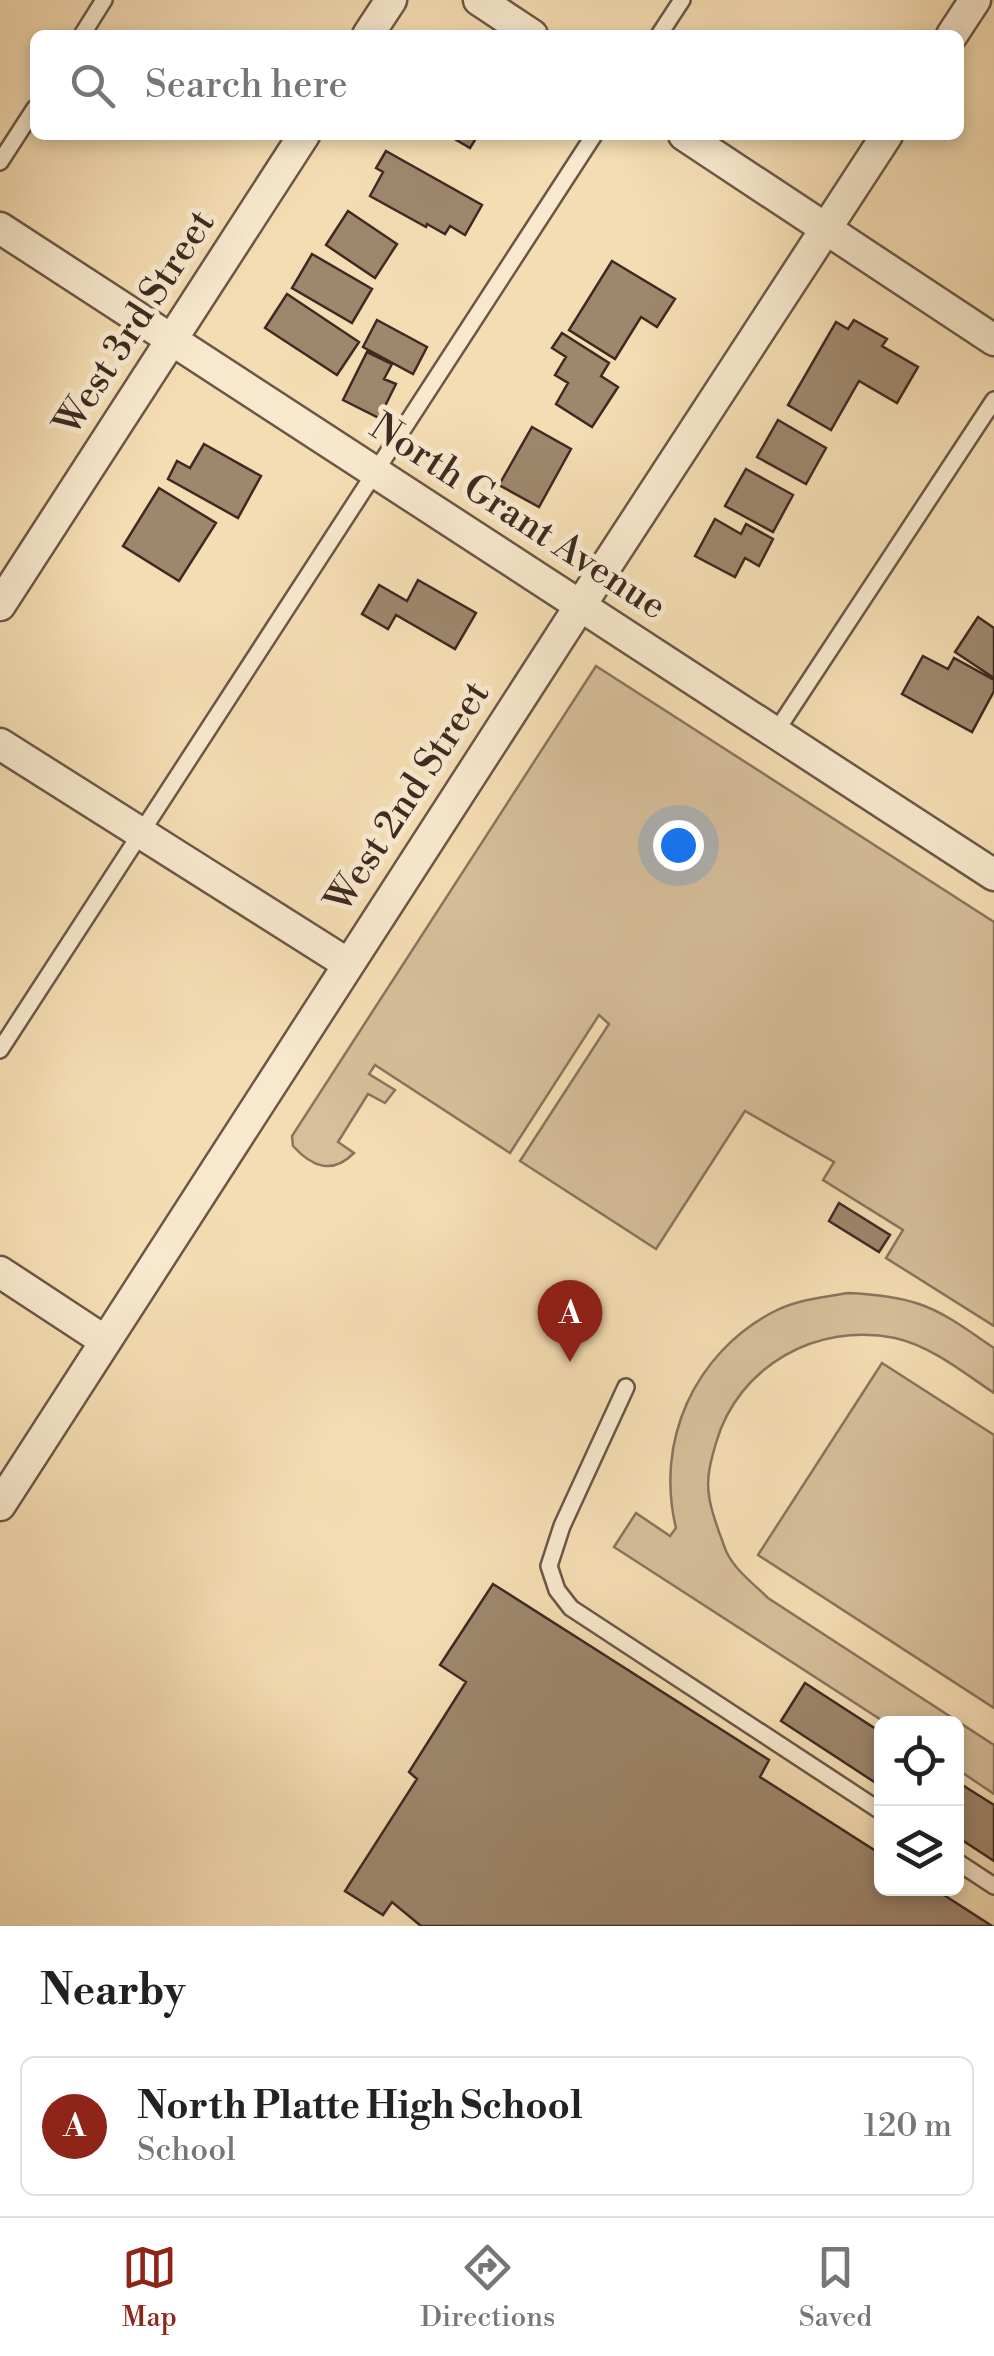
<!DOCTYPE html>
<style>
:root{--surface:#fff;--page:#f2f2f2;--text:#222;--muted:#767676;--line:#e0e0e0;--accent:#8f2418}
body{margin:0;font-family:"Libre Bodoni",serif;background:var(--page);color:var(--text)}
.controls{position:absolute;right:30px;bottom:30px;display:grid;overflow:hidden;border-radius:15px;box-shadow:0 5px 15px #0003}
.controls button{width:90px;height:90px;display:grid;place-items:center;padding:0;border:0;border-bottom:2px solid var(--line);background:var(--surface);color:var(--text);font:50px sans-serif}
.you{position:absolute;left:678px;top:845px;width:35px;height:35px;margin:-25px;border:8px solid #fff;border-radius:50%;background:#1a73e8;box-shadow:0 0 0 15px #1a73e833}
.badge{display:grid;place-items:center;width:65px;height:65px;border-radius:50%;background:var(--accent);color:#fff;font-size:32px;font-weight:700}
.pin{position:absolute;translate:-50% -82px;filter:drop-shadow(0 2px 5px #0008)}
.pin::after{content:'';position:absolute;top:52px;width:35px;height:30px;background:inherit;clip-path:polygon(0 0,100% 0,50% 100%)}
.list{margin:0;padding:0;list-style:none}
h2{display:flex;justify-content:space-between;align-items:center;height:130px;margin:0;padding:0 40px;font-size:42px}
h2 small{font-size:32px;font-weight:400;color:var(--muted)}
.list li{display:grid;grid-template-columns:65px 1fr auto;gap:30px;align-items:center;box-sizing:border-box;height:140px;margin:0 20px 20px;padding:0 20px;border:2px solid var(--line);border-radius:15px}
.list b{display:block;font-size:38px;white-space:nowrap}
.list p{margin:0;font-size:32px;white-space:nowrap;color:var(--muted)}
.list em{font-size:32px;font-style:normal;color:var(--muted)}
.icon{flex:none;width:55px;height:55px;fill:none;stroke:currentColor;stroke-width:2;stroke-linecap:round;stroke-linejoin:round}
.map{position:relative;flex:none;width:994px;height:1926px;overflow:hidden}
.search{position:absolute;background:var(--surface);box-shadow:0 5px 15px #0003;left:30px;right:30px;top:30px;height:110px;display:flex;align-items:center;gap:25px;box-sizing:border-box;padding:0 35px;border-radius:15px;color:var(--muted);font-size:38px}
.sheet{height:290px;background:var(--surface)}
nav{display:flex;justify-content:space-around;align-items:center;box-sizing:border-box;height:140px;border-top:2px solid var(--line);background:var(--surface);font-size:28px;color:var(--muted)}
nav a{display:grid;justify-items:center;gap:5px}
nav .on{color:var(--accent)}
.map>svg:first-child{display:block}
.green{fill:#d6bf9a;stroke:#8a745e;stroke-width:2.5}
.building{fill:#9e876d;stroke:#3f2a21;stroke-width:2.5}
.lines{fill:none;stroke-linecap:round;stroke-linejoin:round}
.lane-casing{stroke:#6c5746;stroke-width:20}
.street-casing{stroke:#6c5746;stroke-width:35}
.lane{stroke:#f8e9ce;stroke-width:15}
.street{stroke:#f8e9ce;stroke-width:30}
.labels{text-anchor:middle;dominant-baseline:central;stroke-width:10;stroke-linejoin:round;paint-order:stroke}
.street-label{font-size:38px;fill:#3f2a21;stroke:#f8e9ce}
</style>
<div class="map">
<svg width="994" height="1926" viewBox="0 0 994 1926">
<rect width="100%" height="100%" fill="#f5ddb3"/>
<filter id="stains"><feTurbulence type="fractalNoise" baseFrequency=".002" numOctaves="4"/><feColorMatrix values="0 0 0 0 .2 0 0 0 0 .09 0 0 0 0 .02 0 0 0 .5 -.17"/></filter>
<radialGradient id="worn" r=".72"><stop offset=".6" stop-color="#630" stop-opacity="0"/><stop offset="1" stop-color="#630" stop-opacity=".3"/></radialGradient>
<path class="green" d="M596,666l398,256v404l-108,-68 17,-28 -80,-50 11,-18 -89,-51 -89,138 -136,-88 89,-137 -10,-9 -89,138 -135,-88 -6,9 26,16 -10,13 -17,-9 -30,48 16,11c-22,22 -42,14 -61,-7l-1,-10z
M848,1293c24,1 48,3 71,11 27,9 51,28 75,44v45c-30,-20 -63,-47 -99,-55 -78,-16 -157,28 -179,105 -5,17 -10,35 -7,52 1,12 6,25 10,37 3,7 5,15 8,21 9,18 27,31 41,45l226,147v49l-37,-25 -1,-45 -70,-1 -272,-176 22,-34 34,23 6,-8c-21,-87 18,-174 97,-216 23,-12 50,-15 75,-19z
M882,1363l112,72v273l-236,-153z"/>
<path class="building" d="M448,135h30l-8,13z
M386,151l96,54 -17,30 -15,-9 -5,8 -18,-10 -1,3 -56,-31 13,-24 -7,-4z
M348,211l49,33 -22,34 -49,-33z
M312,254l60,35 -20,34 -60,-35z
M612,261l63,38 -18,28 -16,-10 -26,42 -46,-29z
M287,294l72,48 -22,33 -72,-47z
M377,320l50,27 -14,27 -50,-27z
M854,320l33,19 -5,7 36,21 -21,36 -38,-22 -28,49 -43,-25 48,-83 12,7z
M562,333l47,30 -8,13 17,11 -26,40 -36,-23 12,-21 -13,-8 11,-18 -14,-9z
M367,352l25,12 -8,15 12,5 -17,34 -36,-18z
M778,420l48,28 -20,36 -49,-27z
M532,427l39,22 -32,58 -40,-22z
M204,444l57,32 -23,42 -70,-39 9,-18 13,7z
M746,469l47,26 -20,37 -48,-26z
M159,488l57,35 -37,58 -56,-35z
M715,519l26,15 5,-10 27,15 -14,27 -14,-8 -10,19 -40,-21z
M418,580l58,33 -21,36 -59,-34 -8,14 -26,-15 17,-29 28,16z
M978,617l16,11v50l-39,-26z
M923,656l25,13 6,-11 40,22v11l-22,41 -70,-38z
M839,1203l51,32 -11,17 -50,-31z
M493,1584l276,176 -9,17 122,78v33h51l59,38h-571l-29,-24 -9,13 -38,-24 72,-112 -8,-7 57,-90 -26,-17z
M805,1683l77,50v54l-101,-66z
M956,1781l38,24v56l-38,-25z"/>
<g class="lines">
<defs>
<path id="lane" d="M82,35l22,-35
M659,35l23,-35
M0,162l35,-54
M775,733l219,-333
M0,1050l594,-915
M626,1387l-64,139 -13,40 8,24 14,18 311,204
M956,1861l38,25"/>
<path id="street" d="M479,0l53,35
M368,35l23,-35
M952,35l23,-35
M684,135l310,205
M0,228l994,647
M0,605l304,-470
M0,744l348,220
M0,1272l105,69
M0,1505l580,-899 307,-471"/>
</defs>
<use href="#lane" class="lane-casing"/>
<use href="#street" class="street-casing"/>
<use href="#lane" class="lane"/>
<use href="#street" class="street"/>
</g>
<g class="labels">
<g class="street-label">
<text transform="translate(135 323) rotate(-57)">West 3rd Street</text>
<text transform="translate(518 517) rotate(33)">North Grant Avenue</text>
<text transform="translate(408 797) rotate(-57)">West 2nd Street</text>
</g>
</g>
<rect width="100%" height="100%" filter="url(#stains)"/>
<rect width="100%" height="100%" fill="url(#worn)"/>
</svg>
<div class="controls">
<button><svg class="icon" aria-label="locate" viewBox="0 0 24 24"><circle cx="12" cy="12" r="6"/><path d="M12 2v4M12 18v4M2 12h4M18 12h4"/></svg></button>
<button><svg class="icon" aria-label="layers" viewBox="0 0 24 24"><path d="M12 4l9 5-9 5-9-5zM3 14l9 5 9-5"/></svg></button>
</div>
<div class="you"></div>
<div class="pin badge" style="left:570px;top:1362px">A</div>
<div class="search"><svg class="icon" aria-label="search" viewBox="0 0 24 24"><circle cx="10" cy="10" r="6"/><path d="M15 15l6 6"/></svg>Search here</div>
</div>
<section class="sheet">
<h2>Nearby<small></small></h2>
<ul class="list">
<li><span class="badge">A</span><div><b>North Platte High School</b><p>School</p></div><em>120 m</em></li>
</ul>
</section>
<nav>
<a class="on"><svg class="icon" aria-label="map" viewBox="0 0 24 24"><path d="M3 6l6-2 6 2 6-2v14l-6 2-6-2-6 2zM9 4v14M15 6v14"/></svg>Map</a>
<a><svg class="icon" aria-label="directions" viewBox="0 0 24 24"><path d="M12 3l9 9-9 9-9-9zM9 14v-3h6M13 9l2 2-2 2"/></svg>Directions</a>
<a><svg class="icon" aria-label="saved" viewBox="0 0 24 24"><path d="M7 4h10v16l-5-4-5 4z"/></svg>Saved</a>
</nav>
